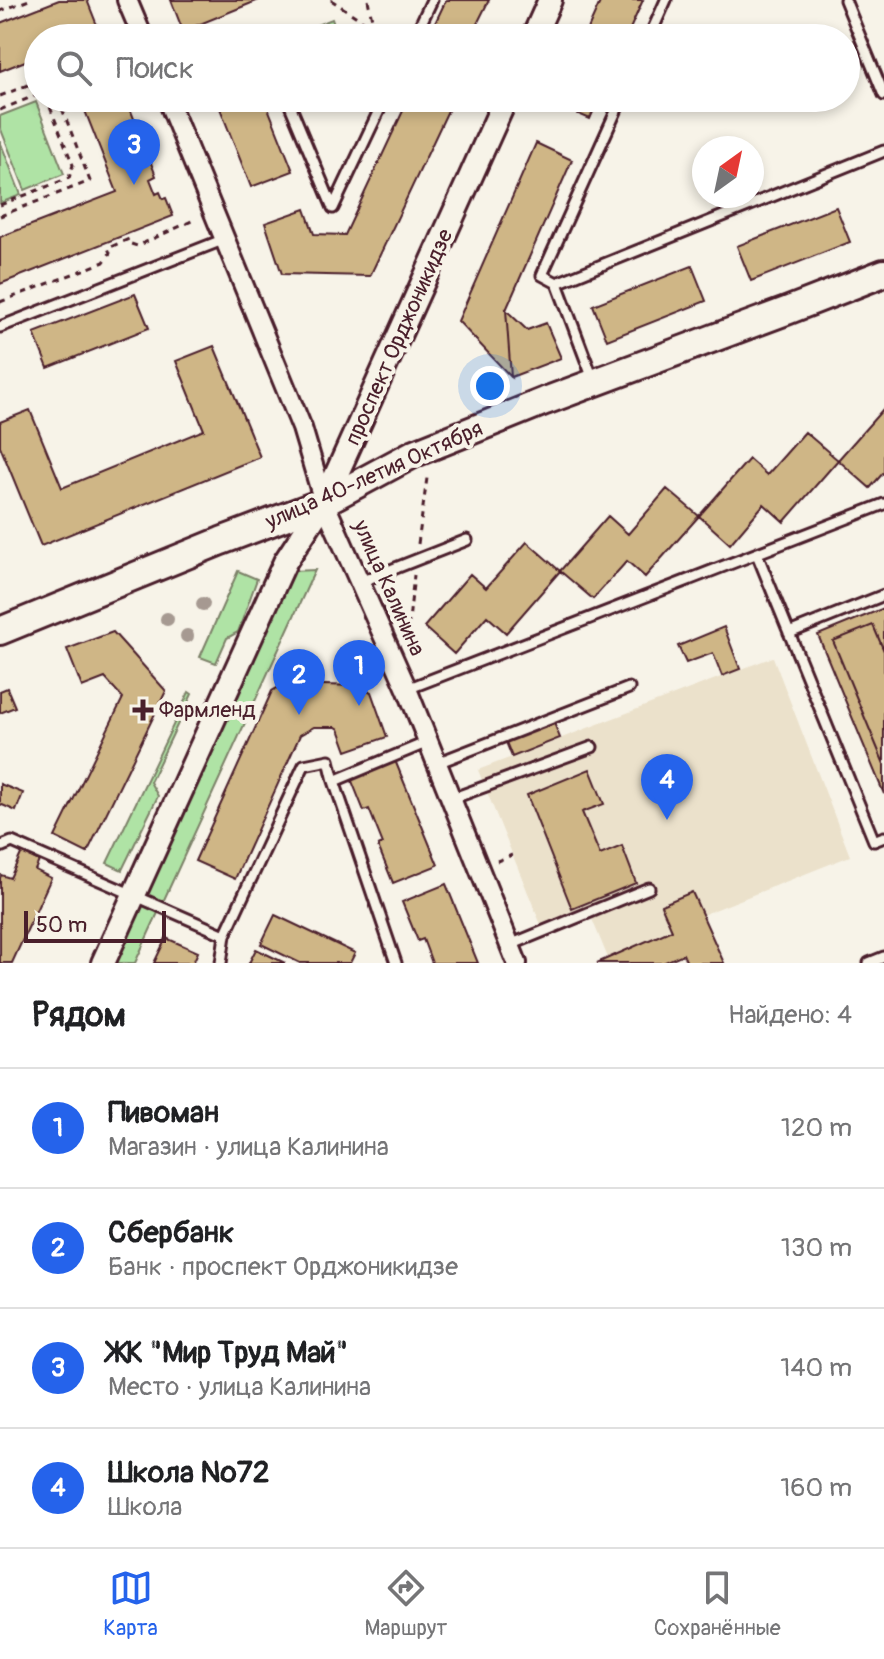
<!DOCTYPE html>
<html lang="ru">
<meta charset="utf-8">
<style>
:root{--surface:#fff;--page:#f6f6f6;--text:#202124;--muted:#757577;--line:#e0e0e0;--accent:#2563eb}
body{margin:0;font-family:Pangolin,sans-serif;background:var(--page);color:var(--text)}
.compass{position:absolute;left:692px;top:136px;width:72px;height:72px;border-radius:50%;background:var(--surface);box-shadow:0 4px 12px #0003;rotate:33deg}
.scale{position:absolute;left:24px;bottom:20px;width:142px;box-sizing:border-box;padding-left:8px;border:4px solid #4a1f2b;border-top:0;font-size:22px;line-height:28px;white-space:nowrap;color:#4a1f2b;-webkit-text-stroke:6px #f7f3e8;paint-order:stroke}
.you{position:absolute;left:490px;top:386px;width:28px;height:28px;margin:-20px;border:6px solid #fff;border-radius:50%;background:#1a73e8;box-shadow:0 0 0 12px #1a73e833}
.badge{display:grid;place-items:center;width:52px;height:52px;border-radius:50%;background:var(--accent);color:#fff;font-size:26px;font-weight:700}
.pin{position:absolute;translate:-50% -66px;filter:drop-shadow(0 2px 4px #0008)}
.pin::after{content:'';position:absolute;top:42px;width:28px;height:24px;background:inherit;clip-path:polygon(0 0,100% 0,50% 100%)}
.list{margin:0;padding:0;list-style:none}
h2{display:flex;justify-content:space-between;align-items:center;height:104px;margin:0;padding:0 32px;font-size:34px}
h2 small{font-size:26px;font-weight:400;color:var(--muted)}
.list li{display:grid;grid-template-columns:52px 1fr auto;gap:24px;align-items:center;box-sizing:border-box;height:120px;padding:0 32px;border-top:2px solid var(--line)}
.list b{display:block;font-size:30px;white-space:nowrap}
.list p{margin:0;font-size:26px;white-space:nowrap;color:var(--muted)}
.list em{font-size:26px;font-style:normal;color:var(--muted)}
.icon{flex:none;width:44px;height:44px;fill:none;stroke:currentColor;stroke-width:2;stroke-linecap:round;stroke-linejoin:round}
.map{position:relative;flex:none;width:884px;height:963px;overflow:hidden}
.search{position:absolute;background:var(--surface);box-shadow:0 4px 12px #0003;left:24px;right:24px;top:24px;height:88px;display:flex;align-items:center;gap:20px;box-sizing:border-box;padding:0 28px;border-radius:44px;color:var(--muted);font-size:30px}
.sheet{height:584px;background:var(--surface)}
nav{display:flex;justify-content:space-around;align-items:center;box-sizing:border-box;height:112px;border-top:2px solid var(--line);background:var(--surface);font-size:22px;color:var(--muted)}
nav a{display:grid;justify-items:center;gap:4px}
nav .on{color:var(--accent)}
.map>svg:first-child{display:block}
.built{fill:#ebe1cb}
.green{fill:#afe3a5;stroke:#7c8168;stroke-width:2}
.building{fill:#cfb686;stroke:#4a1f2b;stroke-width:2}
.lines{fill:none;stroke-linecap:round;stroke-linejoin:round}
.service-casing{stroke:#4a1f2b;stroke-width:15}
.minor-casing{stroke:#4a1f2b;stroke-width:24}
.tertiary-casing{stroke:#4a1f2b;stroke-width:28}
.secondary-casing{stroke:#4a1f2b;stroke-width:32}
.path{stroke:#4a1f2b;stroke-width:3;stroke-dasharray:6 6;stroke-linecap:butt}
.service{stroke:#f7f3e8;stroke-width:9}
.minor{stroke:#f7f3e8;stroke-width:18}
.tertiary{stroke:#f7f3e8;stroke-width:22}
.secondary{stroke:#f7f3e8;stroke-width:26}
.tree{fill:#a69991}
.poi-dot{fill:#4a1f2b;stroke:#f7f3e8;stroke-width:3}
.labels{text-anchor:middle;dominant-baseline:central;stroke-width:8;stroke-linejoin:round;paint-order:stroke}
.street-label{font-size:22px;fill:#4a1f2b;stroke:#f7f3e8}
.poi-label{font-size:22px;fill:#4a1f2b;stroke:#f7f3e8;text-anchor:start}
</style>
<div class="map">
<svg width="884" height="963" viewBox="0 0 884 963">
<rect width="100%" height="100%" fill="#f7f3e8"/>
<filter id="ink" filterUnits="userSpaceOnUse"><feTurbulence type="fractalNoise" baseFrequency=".0125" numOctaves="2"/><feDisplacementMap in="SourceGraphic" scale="16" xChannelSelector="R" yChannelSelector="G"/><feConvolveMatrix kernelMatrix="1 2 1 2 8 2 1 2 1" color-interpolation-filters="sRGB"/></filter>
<g filter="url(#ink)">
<path class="built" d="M773,657l77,199 -148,59 -10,-22 -30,12 10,25 -64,28 -16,-39 -46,18 -68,-167z"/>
<path class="green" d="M332,19l7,19h-35l-3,-7z
M36,102l28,72 -39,16 -25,-63v-11z
M0,141l21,54 -21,8z
M315,570l-180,393h-25l181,-392z
M238,571l19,8 -19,53 -11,6 -11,25 -16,-6z
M189,692l3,2 -42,88 8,14 -36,74 -15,-7z"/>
<path class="building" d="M59,0h28l15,38h-64v18l-38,15v-48z
M171,0h88l-76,31z
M446,0h43l-19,38h-42z
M601,0h42l-17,38h-42z
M80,98h46l30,78 -6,3 6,15 4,-2 3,7 3,-1 7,18 -173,68v-47l117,-45z
M216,98h48l29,73 -42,16z
M409,98h34l9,4 -82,174 -88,-2 -17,-51 40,-14 9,25 31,1z
M557,98h42l-9,21 -35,-15z
M536,143l36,17 -66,150 5,67 -53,-56z
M836,207l14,35 -99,39 -14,-35z
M692,266l14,35 -99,39 -14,-35z
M135,294l14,34 -101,40 -14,-35z
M506,310l21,20 19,-7 15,35 -50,19z
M214,346l46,111 -219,89 -41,-100v-24l30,-12 32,78 142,-58 -28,-69z
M884,408v64l-14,16 -32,-28z
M805,432l33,28 -54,62 -20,-18 -34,40 -31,-28 50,-57 18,16z
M667,489l32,27 -54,61 -18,-16 -34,38 -33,-28 48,-55 20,18z
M527,542l33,29 -54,62 -19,-17 -33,38 -30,-27 46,-53 16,14z
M884,608v186l-66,-159z
M873,625l11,26v113l-51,-123z
M724,627l16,42 -18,7 -9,-23 -27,10 -8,-17z
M113,632l53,59 -79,162 -32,-16 68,-139 -18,-20 -23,9 -15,-38z
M284,684l76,2 11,6 16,45 -40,14 -8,-22 -3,-2h-22l-14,8 -65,144 -40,-18 77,-170z
M7,688l8,19 -15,6v-22z
M554,723l6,15 -48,19 -6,-15z
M392,753l46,112 -45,18 -15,-37 5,-2 -14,-35 -5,2 -16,-40z
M590,769l14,35 -22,8 18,43 22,-9 14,37 -64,26 -45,-114z
M0,784l23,9 -7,18 -16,-7z
M22,852l17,9 -4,9 16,8 -39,85h-12v-85l1,-3 9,3z
M446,884l32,79h-46l-9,-24 -5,2 -16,-39z
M692,892l32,71h-37l-4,-9 -20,9h-66l75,-33 -11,-25z
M275,915l80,38 -5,10h-50l-39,-19z
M166,938l32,14 -5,11h-39z
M256,949l29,14h-36z"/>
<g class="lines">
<defs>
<path id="service" d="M845,0l39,95
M261,36l1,2
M121,38l19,-7
M414,38l18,-38
M649,38l17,-38
M287,98l46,110 52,-110
M557,283l327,-132
M0,327l225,-88
M593,379l-36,-96 -15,-8 80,-177
M757,554l117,287 10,-4
M360,582l107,-42
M789,633l95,-38
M407,689l477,-185
M437,763l192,-75
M334,781l62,182
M451,799l141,-52
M0,847l12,-5 213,93
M510,945l139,-57
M221,963l4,-28 79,-170 25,-5 5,21 94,-39
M869,963l15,-6"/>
<path id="minor" d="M127,0l16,38
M167,98l135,330 22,74 83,187 110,274"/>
<path id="tertiary" d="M533,38l17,-38
M103,963l182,-401 39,-60 182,-404"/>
<path id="secondary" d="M0,631l221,-90 103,-39 91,-49 130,-52 244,-91 95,-37"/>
</defs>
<use href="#service" class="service-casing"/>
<use href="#minor" class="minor-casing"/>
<use href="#tertiary" class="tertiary-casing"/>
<use href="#secondary" class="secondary-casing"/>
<path class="path" d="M331,0l58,38
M368,0l6,29
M0,11l29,-11
M375,38l9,-3
M0,96l38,-15
M0,110l34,-14 4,1
M0,205l69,-27 4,-13 -25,-63 -5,-4
M0,216l90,-35 -32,-83
M0,302l104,-40 6,-9 -2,-5 21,-9 2,5 6,2 57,-26
M418,544l9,-66
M407,639l7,-64
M497,861l15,-6"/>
<use href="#service" class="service"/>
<use href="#minor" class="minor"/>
<use href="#tertiary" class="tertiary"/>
<use href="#secondary" class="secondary"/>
</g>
<g class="tree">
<circle cx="203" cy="604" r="7"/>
<circle cx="167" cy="619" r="7"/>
<circle cx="187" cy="636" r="7"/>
</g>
</g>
<path class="poi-dot" d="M139 698h8v8h8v8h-8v8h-8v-8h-8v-8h8z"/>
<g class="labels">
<g class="street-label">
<text transform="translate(399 337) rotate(-66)">проспект Орджоникидзе</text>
<text transform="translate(374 475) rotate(-24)">улица 40-летия Октября</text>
<text transform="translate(389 588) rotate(66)">улица Калинина</text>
</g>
<g class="poi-label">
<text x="159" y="710">Фармленд</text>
</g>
</g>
</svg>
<svg class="compass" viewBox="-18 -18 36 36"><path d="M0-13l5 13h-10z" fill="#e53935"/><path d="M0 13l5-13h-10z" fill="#757577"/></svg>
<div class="scale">50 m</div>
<div class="you"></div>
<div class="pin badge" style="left:359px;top:706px">1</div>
<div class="pin badge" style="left:299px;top:715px">2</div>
<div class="pin badge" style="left:134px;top:185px">3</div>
<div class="pin badge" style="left:667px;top:820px">4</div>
<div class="search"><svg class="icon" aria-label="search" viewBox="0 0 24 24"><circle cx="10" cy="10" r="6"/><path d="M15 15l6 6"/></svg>Поиск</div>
</div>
<section class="sheet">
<h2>Рядом<small>Найдено: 4</small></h2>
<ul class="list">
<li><span class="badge">1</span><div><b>Пивоман</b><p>Магазин · улица Калинина</p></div><em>120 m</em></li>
<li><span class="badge">2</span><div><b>Сбербанк</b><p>Банк · проспект Орджоникидзе</p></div><em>130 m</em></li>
<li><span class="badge">3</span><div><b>ЖК &quot;Мир Труд Май&quot;</b><p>Место · улица Калинина</p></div><em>140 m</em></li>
<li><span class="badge">4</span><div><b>Школа №72</b><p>Школа</p></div><em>160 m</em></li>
</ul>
</section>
<nav>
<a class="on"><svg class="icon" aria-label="map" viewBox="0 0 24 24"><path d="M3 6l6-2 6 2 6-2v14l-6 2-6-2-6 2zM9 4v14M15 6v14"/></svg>Карта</a>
<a><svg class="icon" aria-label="directions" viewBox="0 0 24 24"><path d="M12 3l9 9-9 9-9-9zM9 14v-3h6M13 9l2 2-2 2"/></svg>Маршрут</a>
<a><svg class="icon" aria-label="saved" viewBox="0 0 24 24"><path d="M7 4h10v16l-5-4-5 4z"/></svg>Сохранённые</a>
</nav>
